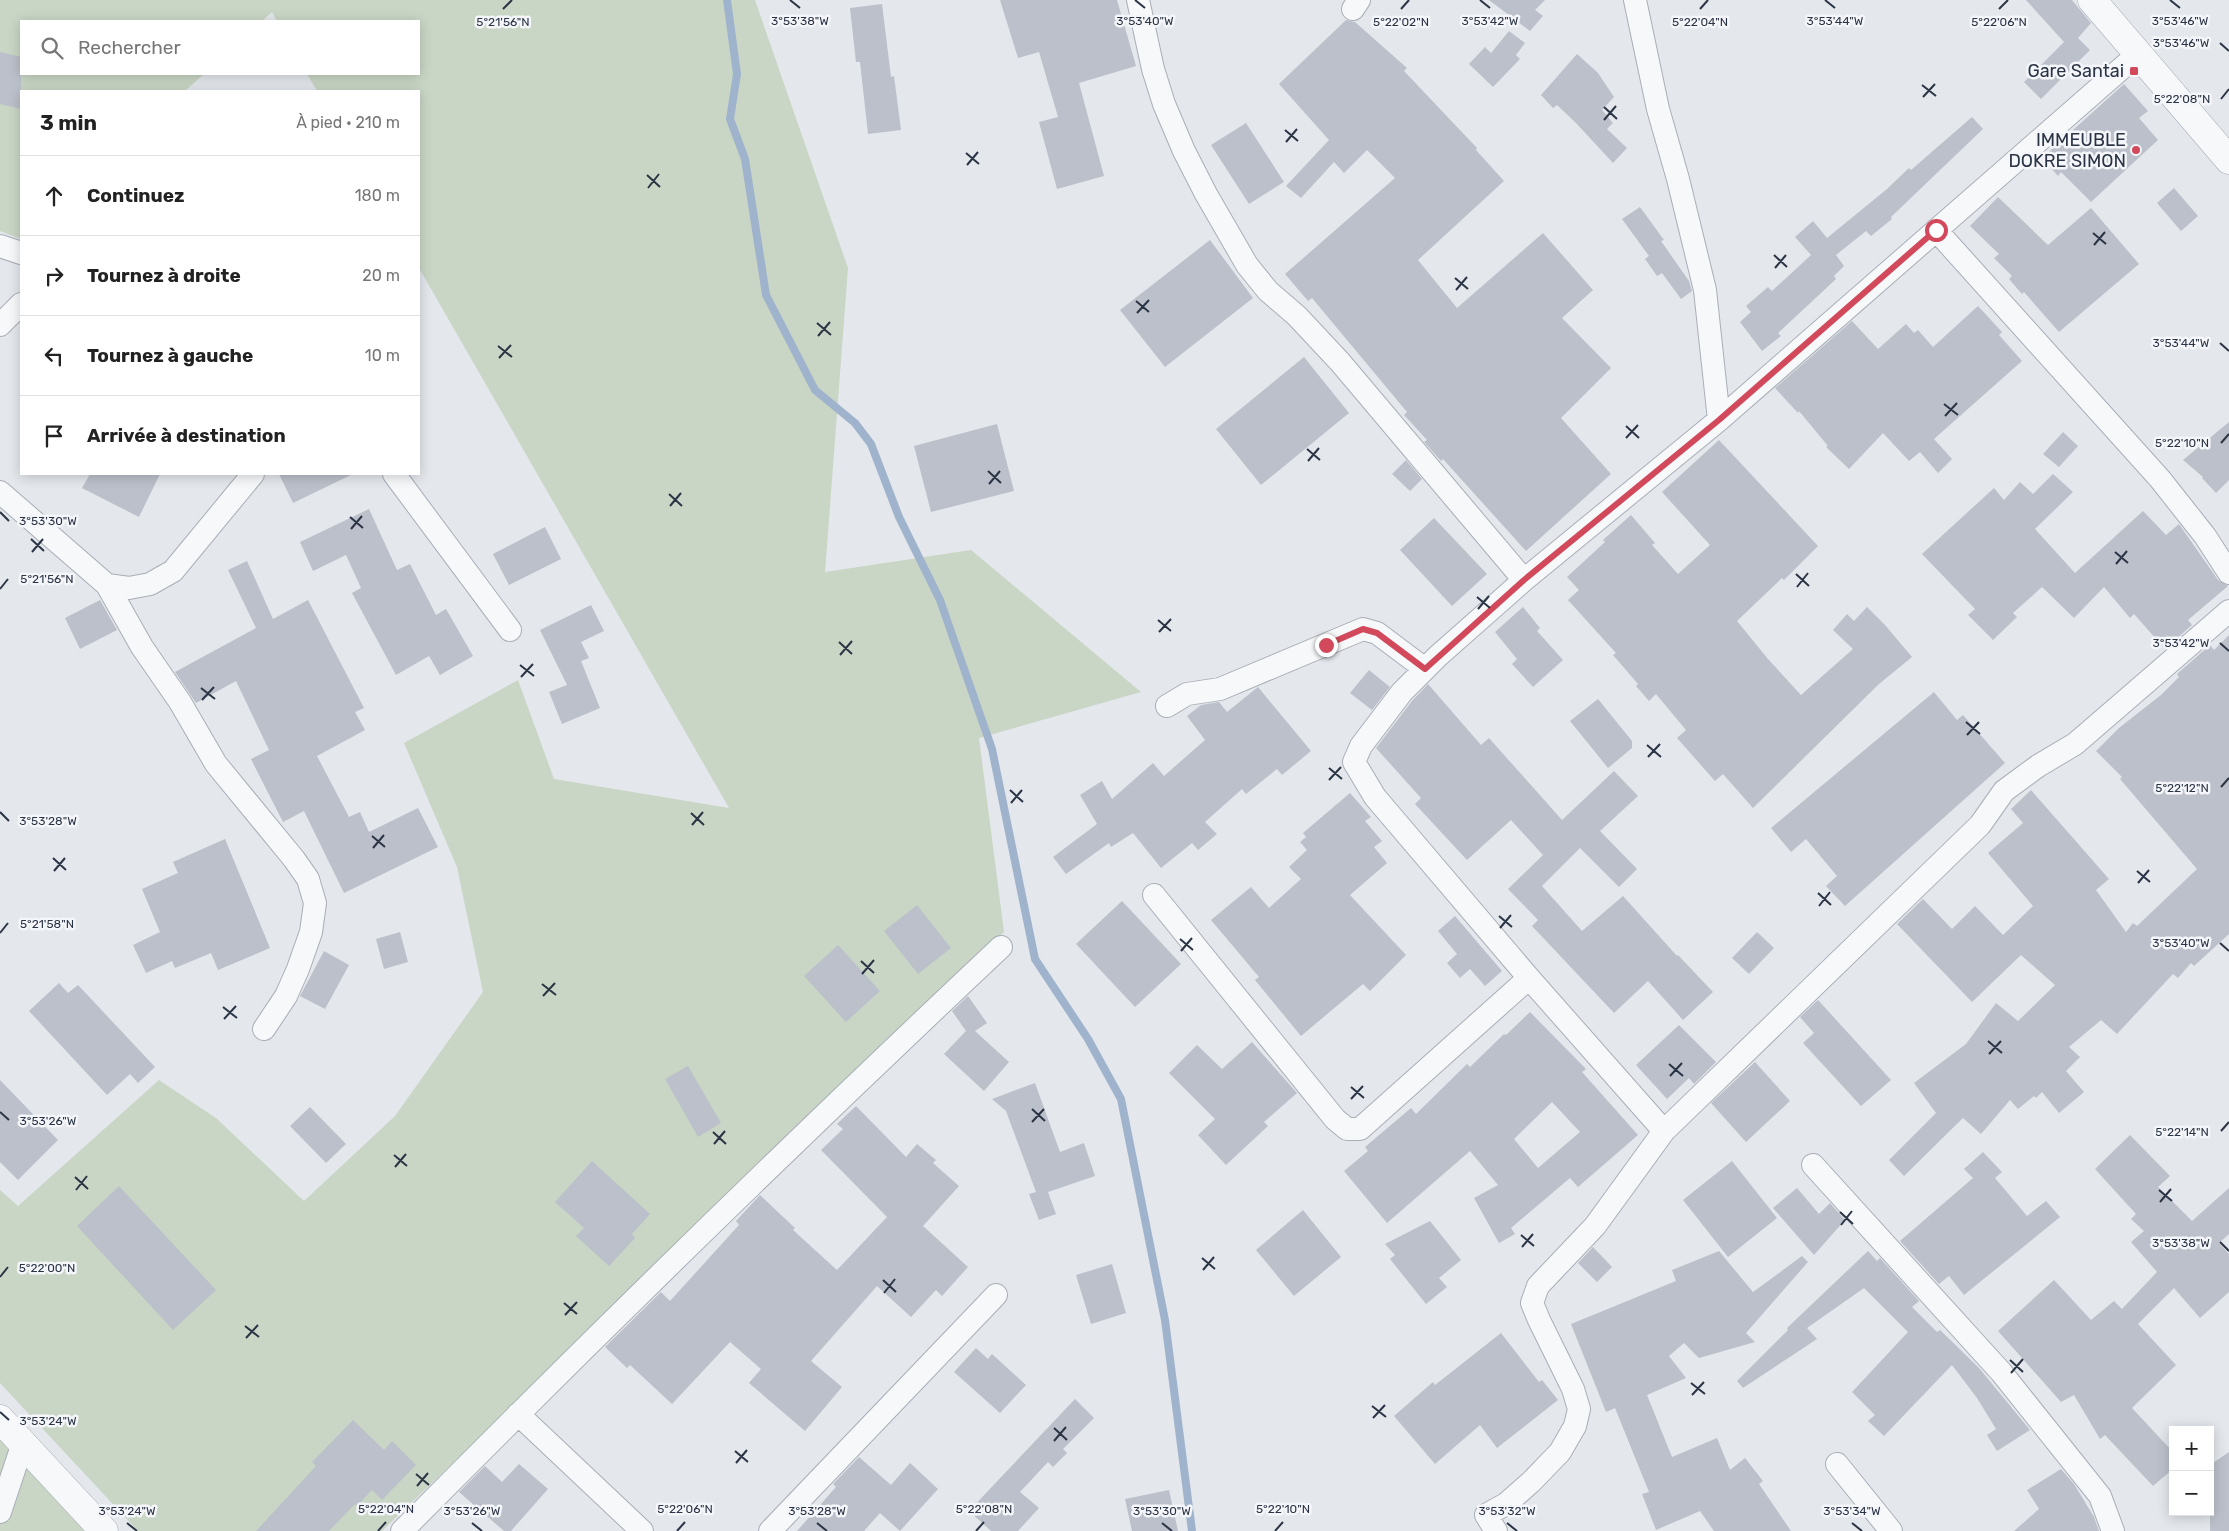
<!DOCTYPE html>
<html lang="fr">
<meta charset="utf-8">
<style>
:root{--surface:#fff;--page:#f2f2f2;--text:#222;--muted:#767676;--line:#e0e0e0}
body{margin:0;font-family:Rubik,sans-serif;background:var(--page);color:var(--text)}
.controls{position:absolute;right:15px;bottom:15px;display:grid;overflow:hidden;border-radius:0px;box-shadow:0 2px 12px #0003}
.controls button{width:45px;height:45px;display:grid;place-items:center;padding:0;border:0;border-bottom:1px solid var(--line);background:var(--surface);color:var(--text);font:25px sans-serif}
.stop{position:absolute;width:15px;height:15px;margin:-11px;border:4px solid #d1495b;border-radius:50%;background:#fff}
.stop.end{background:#d1495b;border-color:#fff;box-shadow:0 1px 5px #0008}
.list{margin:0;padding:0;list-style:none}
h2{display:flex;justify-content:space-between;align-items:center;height:65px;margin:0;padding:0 20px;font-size:21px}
h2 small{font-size:16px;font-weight:400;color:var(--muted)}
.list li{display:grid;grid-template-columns:32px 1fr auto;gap:15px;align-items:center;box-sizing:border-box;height:80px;padding:0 20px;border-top:1px solid var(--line)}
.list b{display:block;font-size:19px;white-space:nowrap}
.list em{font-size:16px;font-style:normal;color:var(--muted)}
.icon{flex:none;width:28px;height:28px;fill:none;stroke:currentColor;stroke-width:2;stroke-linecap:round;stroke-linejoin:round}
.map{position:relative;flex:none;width:2229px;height:1531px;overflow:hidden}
.search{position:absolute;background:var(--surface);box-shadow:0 2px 12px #0003;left:20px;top:20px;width:400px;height:55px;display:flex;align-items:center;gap:12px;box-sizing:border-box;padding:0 18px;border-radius:0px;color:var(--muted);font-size:19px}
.panel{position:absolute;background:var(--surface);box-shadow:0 2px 12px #0003;left:20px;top:90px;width:400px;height:385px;border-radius:0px}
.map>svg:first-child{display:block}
.green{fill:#c9d6c5}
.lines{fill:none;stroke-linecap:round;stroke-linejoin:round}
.stream{stroke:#9fb4cc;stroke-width:8}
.building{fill:#bbc0ca;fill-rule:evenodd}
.minor-casing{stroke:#a9aeb7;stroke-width:24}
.tertiary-casing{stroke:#a9aeb7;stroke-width:29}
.minor{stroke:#f7f8fa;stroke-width:22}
.tertiary{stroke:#f7f8fa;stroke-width:28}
.route{stroke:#d1495b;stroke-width:6}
.ticks{fill:none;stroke:#2b3445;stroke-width:2}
.poi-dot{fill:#d1495b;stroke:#f4f6f9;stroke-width:2}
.labels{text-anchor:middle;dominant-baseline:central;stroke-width:5;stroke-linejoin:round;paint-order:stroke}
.poi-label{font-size:18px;fill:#2b3445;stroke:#f4f6f9;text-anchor:end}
.ticks-label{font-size:12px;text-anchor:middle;fill:#2b3445;stroke:#f4f6f9;stroke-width:5;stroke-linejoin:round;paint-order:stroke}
</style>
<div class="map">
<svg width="2229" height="1531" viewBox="0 0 2229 1531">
<rect width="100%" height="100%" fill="#e4e7ec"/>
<path class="green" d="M0,0h755l93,268 -23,304 146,-22 170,142 -162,46 25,194 -622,599h-244l-138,-148v-193l18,16 141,-126 57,38 88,83 91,-85 88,-124 -26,-125 -53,-124 114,-63 36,99 175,29 -310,-540v-177h-102l-10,-17h112v-53h-142l-5,-9 -10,9h-241v53h183l-19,17h-164v148l-21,-8z
M0,1431l99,100h-99z"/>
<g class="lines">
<path class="stream" d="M727,0l10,74 -7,45 15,40 21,136 49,95 40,33 16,21 28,73 41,83 52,149 43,210 53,80 33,60 44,221 27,211"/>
</g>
<path class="building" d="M1000,0h117l19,66 -57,17 25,93 -47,13 -18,-67 19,-5 -19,-65 -21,6z
M1489,0h56l-10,10 8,6 -13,15z
M2026,0h46l19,23 -13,15 12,12 -49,49 -17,-17 40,-40z
M882,4l9,73 3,-1 7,54 -33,4 -8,-72h-4l-6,-54z
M1346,20l9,2 52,46 -3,3 73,77 -1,2 28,31 -86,79 39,48 86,-75 50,57 -31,28 49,50 -50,50 50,56 -85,77 -83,-92 -2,2 -17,-19 3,-2 -23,-25 3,-3 -95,-114 -4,3 -23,-27 110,-96 -28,-28 -23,23 -10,-11 -33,36 -15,-12 43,-46 -50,-56z
M1509,31l16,12 -9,12 4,4 -27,28 -24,-23 16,-17 6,6z
M0,52l21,5v52l-21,-5z
M1577,54l21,19 16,24 -12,13 11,13 -6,6 20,19 -14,15 -37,-40 -19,-18 -4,3 -12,-13z
M2124,84l24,27 -9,7 19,22 -67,62 -30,-30 -3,4 -16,-18z
M1972,117l11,12 -92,88 1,2 -21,17 -5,-5 -30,24 8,11 -10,10 2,3 -58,54 3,3 -19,15 -22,-29 11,-10 -5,-6 22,-19 4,4 39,-36 -16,-18 18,-16 14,17 60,-49 22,-21 2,2z
M1246,123l38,59 -35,22 -38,-59z
M2174,188l24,28 -17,15 -24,-28z
M1998,197l50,48 43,-37 48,56 -80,68 -35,-40 -2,2 -13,-15 3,-3 -18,-18 5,-4 -29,-28z
M1640,207l24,33 -3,1 28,40 3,10 -11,8 -19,-26 -5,3 -12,-17 4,-3 -27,-37z
M1210,240l43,58 -88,69 -45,-57z
M1978,306l24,26 -3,3 23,26 -88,78 18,20 -14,14 -18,-21 -11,9 -26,-28 -34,36 -23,-22 2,-1 -29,-35 -1,2 -23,-25 77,-67 26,28 28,-25 8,9 4,-3 15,17z
M1304,357l45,56 -88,72 -45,-56z
M2229,422v58l-13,13 -14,-15 1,-1 -20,-17z
M997,424l17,67 -83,21 -17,-66z
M2063,432l15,14 -19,21 -16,-13z
M1719,440l99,106 -34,34 -2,-2 -45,43 31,38 33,36 52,-46 -20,-19 14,-16 7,7 13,-14 18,18 27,32 -33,27 -126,124 -30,-34 -8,7 -38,-43 9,-8 -30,-36 -7,7 -13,-15 2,-2 -25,-29 3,-2 -48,-53 11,-10 -12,-13 38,-35 -2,-2 28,-25 24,28 -3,2 26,29 32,-29 -48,-53z
M1406,460l16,19 -12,12 -18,-17z
M90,474h70l-21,43 -57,-29z
M279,474h74l-60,29z
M2053,474l20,18 -38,37 40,44 68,-62 23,24 13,-11 39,56 10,6 -40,34 4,5 -27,24 -31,-35 -4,4 -26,-31 -30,31 -32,-31 -29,26 4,4 -24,23 -25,-25 7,-6 -53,-55 72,-66 10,12 16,-18 13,12z
M369,509l28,61 13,-6 26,51 10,-6 27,47 -33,19 -11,-19 -33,19 -44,-82 9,-5 -15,-33 -33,16 -13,-29z
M1434,518l53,56 -35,32 -52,-56z
M545,527l16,32 -52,26 -16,-31z
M247,561l26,58 35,-19 56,108 -9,4 10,18 -48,26 32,61 11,-5 9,20 49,-24 20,39 -94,46 -40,-82 -21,11 -24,-47 -8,-16 18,-9 -33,-69 -40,22 -21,-31 81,-44 -28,-58z
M100,600l17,30 -37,19 -15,-31z
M591,605l13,26 -23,11 8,16 -8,3 19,47 -38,16 -13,-32 18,-7 -27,-55z
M1523,607l17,21 -3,3 26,29 -30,27 -21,-23 5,-5 -22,-27z
M2229,635v299l-35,32 -3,-3 -13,15 -5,-4 -56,60 -16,-14 -32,27 11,10 -14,14 18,21 -25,21 -17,-21 -6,6 -2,-2 -16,13 -8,-9 -29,34 -18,-16 -59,58 -15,-16 47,-47 -22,-30 52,-39 30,-41 22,18 37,-36 -34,-30 -49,47 -75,-78 26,-25 29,30 23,-23 28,29 30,-29 -45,-53 35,-30 -12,-14 20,-19 78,89 -13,11 30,42 7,-9 4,3 60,-57 -77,-90 2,-2 -26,-26 23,-23 42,-33 18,-18 -2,-3 33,-29 4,5z
M1369,670l21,17 -18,23 -22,-17z
M1428,684l53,61 8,-7 73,82 52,-49 24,25 -38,35 37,38 -18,18 -39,-39 -38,38 40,45 41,-35 54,60 1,-1 35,37 -30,28 -35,-39 -34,32 -82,-87 6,-6 -30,-31 35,-34 -32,-35 -44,40 -52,-56 6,-6 -45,-50 36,-47z
M1258,687l53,64 -29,24 -5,-6 -31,25 -4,-5 -37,33 12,12 -19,16 -6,-7 -31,25 -28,-35 -22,14 -2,-4 -43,31 -13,-17 44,-33 -17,-29 22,-14 10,18 41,-36 11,13 41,-36 -18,-24 14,-11 18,-3 8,10z
M1934,692l23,28 6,-5 42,48 -160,143 -19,-20 11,-10 -31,-37 -15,13 -20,-24z
M1598,699l34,42v7l-24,20 -38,-47z
M1350,793l21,24 -6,4 17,20 -8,6 13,16 -37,32 56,60 -36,36 -7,-7 -62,52 -46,-56 4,-3 -48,-57 40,-33 18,21 32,-29 -12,-12 18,-17 -7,-8 6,-5 -3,-4z
M225,839l45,109 -52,22 -7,-17 -36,15 -3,-7 -26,12 -13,-28 27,-13 -18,-43 36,-16 -5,-11z
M1122,901l59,63 -46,43 -59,-63z
M917,905l34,43 -33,26 -34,-43z
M1455,916l47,55 -17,15 -15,-17 -10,9 -13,-15 10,-9 -19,-23z
M400,932l8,30 -24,7 -8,-30z
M1757,932l17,16 -25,26 -17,-16z
M838,945l42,46 -34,31 -42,-46z
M324,951l25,14 -24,44 -25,-13z
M59,983l9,10 10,-8 77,82 -17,16 -8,-9 -23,21 -78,-84z
M968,996l19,27 -12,8 34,31 -25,29 -40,-37 22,-23 -14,-20z
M1818,1000l73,80 -30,26 -58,-63 11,-10 -14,-16z
M1530,1012l56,57 -4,3 56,63 -60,52 -8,-9 -59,50 4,6 -16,9 -25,-45 24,-13 -28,-34 -83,72 -43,-52 24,-20 -3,-4 46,-39 5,6 51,-50 3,3 34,-33 2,1zM1552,1102l28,30 -42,36 -24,-29z
M1679,1025l37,37 -22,22 -5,-6 -22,21 -31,-34z
M1252,1042l45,51 -33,29 4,4 -42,39 -28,-30 17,-16 -46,-46 28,-28 25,24z
M1755,1062l35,39 -44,41 -35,-39z
M688,1066l33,57 -23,14 -33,-58z
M0,1080l58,60 -40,40 -18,-18z
M1035,1083l25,69 24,-9 11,33 -47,16 8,22 -17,6 -10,-26 7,-2 -30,-81 -14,-12z
M856,1106l50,51 11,-13 19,16 -3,3 26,23 -36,40 45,41 -26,29 -6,-6 -25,27 -34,-31 -66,75 31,26 -37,44 -56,-48 12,-14 -31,-27 -58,62 -42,-39 -3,3 -22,-21 56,-55 9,9 69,-76 -3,-4 24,-26 35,33 -2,2 44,40 50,-53 -66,-67 22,-21 -6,-5z
M310,1107l36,37 -20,19 -36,-37z
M2130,1135l40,41 -12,11 34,34 37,-33v46l-10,9 10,11v38l-29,26 -26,-30 -36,36 38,41 -44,43 41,44v17l-20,17 -48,-51 -5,4 -26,-44 -13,7 -63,-71 56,-51 37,40 23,-19 8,8 35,-37 -26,-30 13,-11 -13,-12 5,-5 -41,-45z
M1983,1152l19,20 -7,6 32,38 19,-15 14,16 -96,78 -15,-19 -10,8 -39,-43 73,-63 -9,-9z
M592,1161l58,53 -18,20 3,4 -26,28 -33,-30 8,-8 -29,-26z
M1732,1161l45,57 -49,39 -45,-57z
M119,1186l97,104 -43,40 -96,-104z
M1797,1188l22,26 11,-11 15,17 -31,35 -41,-47z
M1303,1210l38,47 -47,39 -38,-46z
M1430,1221l31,39 -22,18 8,9 -21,17 -36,-45 5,-4 -10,-11z
M1593,1247l19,20 -15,15 -19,-19z
M1719,1251l34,41 49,-36 6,6 -62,71 9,9 -56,16 -15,-15 -15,13 17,22 -39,17 25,62 45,-19 13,32 15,-12 18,23 -4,3 32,47h-77l-14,-20 -44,19 -14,-36 7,-2 -34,-84 -9,4 -35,-88 105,-43 -4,-11z
M1868,1251l9,10 3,-3 39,43 -7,6 25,25 3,-2 39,38 51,62 -33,21 -10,-16 9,-6 -19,-31 -25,-33 -68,71 -16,-15 7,-6 -23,-23 56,-60 -44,-44 -57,40 10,11 -74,49 -6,-7 51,-51 -1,-2z
M1112,1264l14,49 -35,11 -15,-49z
M1501,1333l38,49 3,-2 16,20 -61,48 -17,-23 -45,39 -41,-48 39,-34 2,3z
M976,1348l12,11 4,-5 34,31 -26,28 -46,-41z
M1075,1399l19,19 -31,31 4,4 -14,14 -5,-5 -28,30 19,16 -21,23h-27l-22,-20z
M353,1420l31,30 8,-9 24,24 -34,35 -10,-10 -15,16 -2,-2 -26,27h-73l60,-65 -4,-4z
M2229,1452v79h-19v-66z
M859,1457l32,28 19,-22 28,26 -38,42 -20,-18 -16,18h-67l39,-44 -3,-3z
M519,1464l29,25 -37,42h-7l-45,-39 26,-26 17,16z
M2061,1469l13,15 20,33 5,14h-85l25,-22 -12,-19z
M1169,1490l9,41h-46l-7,-32z"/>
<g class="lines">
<defs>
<path id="minor" d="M1138,0l15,69 11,35 20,47 22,43 41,71 21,26 29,25 43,46 184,218
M1635,0l23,109 20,70 27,111 14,130
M1353,9l6,-9
M1936,230l224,249 45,57 24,37
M0,246l21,7
M0,325l21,-21
M394,474l116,156
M0,492l107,93 35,62 38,55 36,62 78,95 14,20 7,24 -4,29 -13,37 -12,27 -22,33
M107,585l22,3 21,-4 23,-13 80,-97
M1167,706l20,-12 33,-5 143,-60 14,4 48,36
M1154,895l181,224 12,10h13l169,-151
M1664,1131l-135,-153 -154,-181 -21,-35 7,-16 41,-54 36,-36 86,-76 195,-160 419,-366
M1813,1165l188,207 99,124 13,35
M518,1414l124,117
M1837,1464l54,67
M0,1512l23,-69
M402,1531c196,-198 396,-393 599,-584
M770,1531l226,-236
M1496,1531l-10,-16 20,-11 25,-22 29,-30 15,-26 4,-17 -6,-20 -34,-69 -7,-17 6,-17 57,-60 69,-95 316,-306 24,-34 34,-25 37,-22 154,-133"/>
<path id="tertiary" d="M2092,0l137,160
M0,1419l104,112"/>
</defs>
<use href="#minor" class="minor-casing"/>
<use href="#tertiary" class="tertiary-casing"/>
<use href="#minor" class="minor"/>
<use href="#tertiary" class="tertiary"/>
</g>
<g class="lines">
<path class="route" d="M1326,645l37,-16 14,4 48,36 99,-89 195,-160 217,-190"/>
</g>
<path class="ticks" d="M790,0l10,8M1135,0l10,8M1480,0l10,8M1825,0l10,8M2170,0l10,8M503,9l9,-9M1401,9l8,-9M1700,9l8,-9M1999,9l9,-9M2220,43l9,8M1922,85l14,11M1923,97l12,-13M2221,99l8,-10M1604,107l13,12M1604,120l12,-14M1285,130l13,11M1286,142l11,-13M966,153l13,11M967,165l11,-13M647,175l13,12M648,188l11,-14M2093,233l13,11M2094,245l11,-13M1774,255l13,12M1775,268l11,-13M1455,278l13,11M1456,290l11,-13M1136,301l13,11M1137,313l12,-13M817,323l14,12M818,336l12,-14M2220,343l9,8M498,346l14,11M499,358l12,-13M1944,404l14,11M1945,416l12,-13M1626,426l13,12M1626,438l12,-13M2221,443l8,-9M1307,449l13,11M1308,461l11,-13M988,471l13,12M989,484l11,-13M669,494l13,12M670,506l11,-13M0,512l9,9M350,517l13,11M351,529l11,-13M31,539l13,12M32,552l11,-13M2115,552l13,11M2116,564l11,-13M1796,574l13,12M1797,587l11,-14M0,589l8,-10M1477,597l13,11M1478,609l11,-13M1158,620l13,11M1159,632l12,-13M839,642l13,12M2220,643l9,8M840,655l12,-14M520,665l14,11M521,677l12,-13M201,688l14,11M202,700l12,-13M1966,722l14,12M1967,735l12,-13M1647,745l14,12M1648,757l12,-13M1329,768l13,11M1329,780l12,-13M2221,787l8,-9M1010,790l13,12M1011,803l11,-13M0,812l9,9M691,813l13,12M692,825l11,-13M372,836l13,11M373,848l11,-13M53,858l13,12M54,871l11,-13M2137,871l13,11M2138,883l11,-13M1818,893l13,12M1819,906l11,-14M1499,916l13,11M1500,928l11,-13M0,933l8,-10M1180,939l13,11M2220,943l9,8M1181,951l11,-13M861,961l13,12M862,974l12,-14M542,984l14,11M543,996l12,-13M223,1007l14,11M224,1019l12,-13M1988,1041l14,12M1989,1054l12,-13M1669,1064l14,12M1670,1076l12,-13M1351,1087l13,11M1351,1099l12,-13M1032,1109l13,12M0,1112l9,8M1032,1122l12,-13M2221,1131l8,-9M713,1132l13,12M714,1144l11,-13M394,1155l13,11M395,1167l11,-13M75,1177l13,12M76,1190l11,-14M2159,1190l13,11M2160,1202l11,-13M1840,1212l13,12M1841,1225l11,-14M1521,1235l13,11M2220,1242l9,9M1522,1247l11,-13M1202,1258l13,11M1203,1270l11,-13M0,1277l8,-10M883,1280l13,12M884,1293l11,-14M564,1303l13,11M565,1315l12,-13M245,1326l14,11M246,1338l12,-13M2010,1360l13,12M2011,1373l12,-14M1691,1383l14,11M1692,1395l12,-13M1372,1406l14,11M0,1412l9,8M1373,1418l12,-13M1054,1428l13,12M1054,1441l12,-14M735,1451l13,11M736,1463l11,-13M416,1474l13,11M417,1486l11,-13M127,1523l10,8M472,1523l10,8M817,1523l10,8M1162,1523l10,8M1507,1523l10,8M1852,1523l10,8M378,1531l8,-9M677,1531l8,-9M976,1531l8,-9M1275,1531l8,-9"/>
<g class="poi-dot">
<rect x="2129" y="66" width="10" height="10" rx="2.5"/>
<circle cx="2136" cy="150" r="5"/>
</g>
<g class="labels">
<g class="poi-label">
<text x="2124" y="71">Gare Santai</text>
<text x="2126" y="140">IMMEUBLE<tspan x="2126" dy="21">DOKRE SIMON</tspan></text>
</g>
</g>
<g class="ticks-label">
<text x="800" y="25">3°53'38"W</text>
<text x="1145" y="25">3°53'40"W</text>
<text x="1490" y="25">3°53'42"W</text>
<text x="1835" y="25">3°53'44"W</text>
<text x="2180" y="25">3°53'46"W</text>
<text x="1700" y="26">5°22'04"N</text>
<text x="503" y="26">5°21'56"N</text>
<text x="1401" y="26">5°22'02"N</text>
<text x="1999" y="26">5°22'06"N</text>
<text x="2181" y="47">3°53'46"W</text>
<text x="2182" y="103">5°22'08"N</text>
<text x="2181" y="347">3°53'44"W</text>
<text x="2182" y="447">5°22'10"N</text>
<text x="48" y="525">3°53'30"W</text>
<text x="47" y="583">5°21'56"N</text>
<text x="2181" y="647">3°53'42"W</text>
<text x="2182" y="792">5°22'12"N</text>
<text x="48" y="825">3°53'28"W</text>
<text x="47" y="928">5°21'58"N</text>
<text x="2181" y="947">3°53'40"W</text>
<text x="48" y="1125">3°53'26"W</text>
<text x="2182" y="1136">5°22'14"N</text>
<text x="2181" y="1247">3°53'38"W</text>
<text x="47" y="1272">5°22'00"N</text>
<text x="48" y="1425">3°53'24"W</text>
<text x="386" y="1513">5°22'04"N</text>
<text x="685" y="1513">5°22'06"N</text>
<text x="984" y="1513">5°22'08"N</text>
<text x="1283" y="1513">5°22'10"N</text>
<text x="127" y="1515">3°53'24"W</text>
<text x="472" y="1515">3°53'26"W</text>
<text x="817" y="1515">3°53'28"W</text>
<text x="1162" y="1515">3°53'30"W</text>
<text x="1507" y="1515">3°53'32"W</text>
<text x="1852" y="1515">3°53'34"W</text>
</g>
</svg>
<div class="controls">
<button>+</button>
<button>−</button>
</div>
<div class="stop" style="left:1936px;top:230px"></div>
<div class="stop end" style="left:1326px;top:645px"></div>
<div class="search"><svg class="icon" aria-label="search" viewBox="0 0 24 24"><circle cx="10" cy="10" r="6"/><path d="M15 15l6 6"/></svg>Rechercher</div>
<section class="panel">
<h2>3 min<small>À pied · 210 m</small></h2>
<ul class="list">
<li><svg class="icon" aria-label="ahead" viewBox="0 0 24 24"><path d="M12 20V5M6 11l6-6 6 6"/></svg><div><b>Continuez</b></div><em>180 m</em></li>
<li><svg class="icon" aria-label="right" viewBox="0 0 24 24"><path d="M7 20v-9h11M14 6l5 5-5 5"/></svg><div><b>Tournez à droite</b></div><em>20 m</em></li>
<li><svg class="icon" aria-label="left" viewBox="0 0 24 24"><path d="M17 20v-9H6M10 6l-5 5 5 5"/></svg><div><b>Tournez à gauche</b></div><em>10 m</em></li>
<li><svg class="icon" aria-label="arrive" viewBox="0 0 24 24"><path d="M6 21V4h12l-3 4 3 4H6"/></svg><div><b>Arrivée à destination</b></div></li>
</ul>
</section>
</div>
